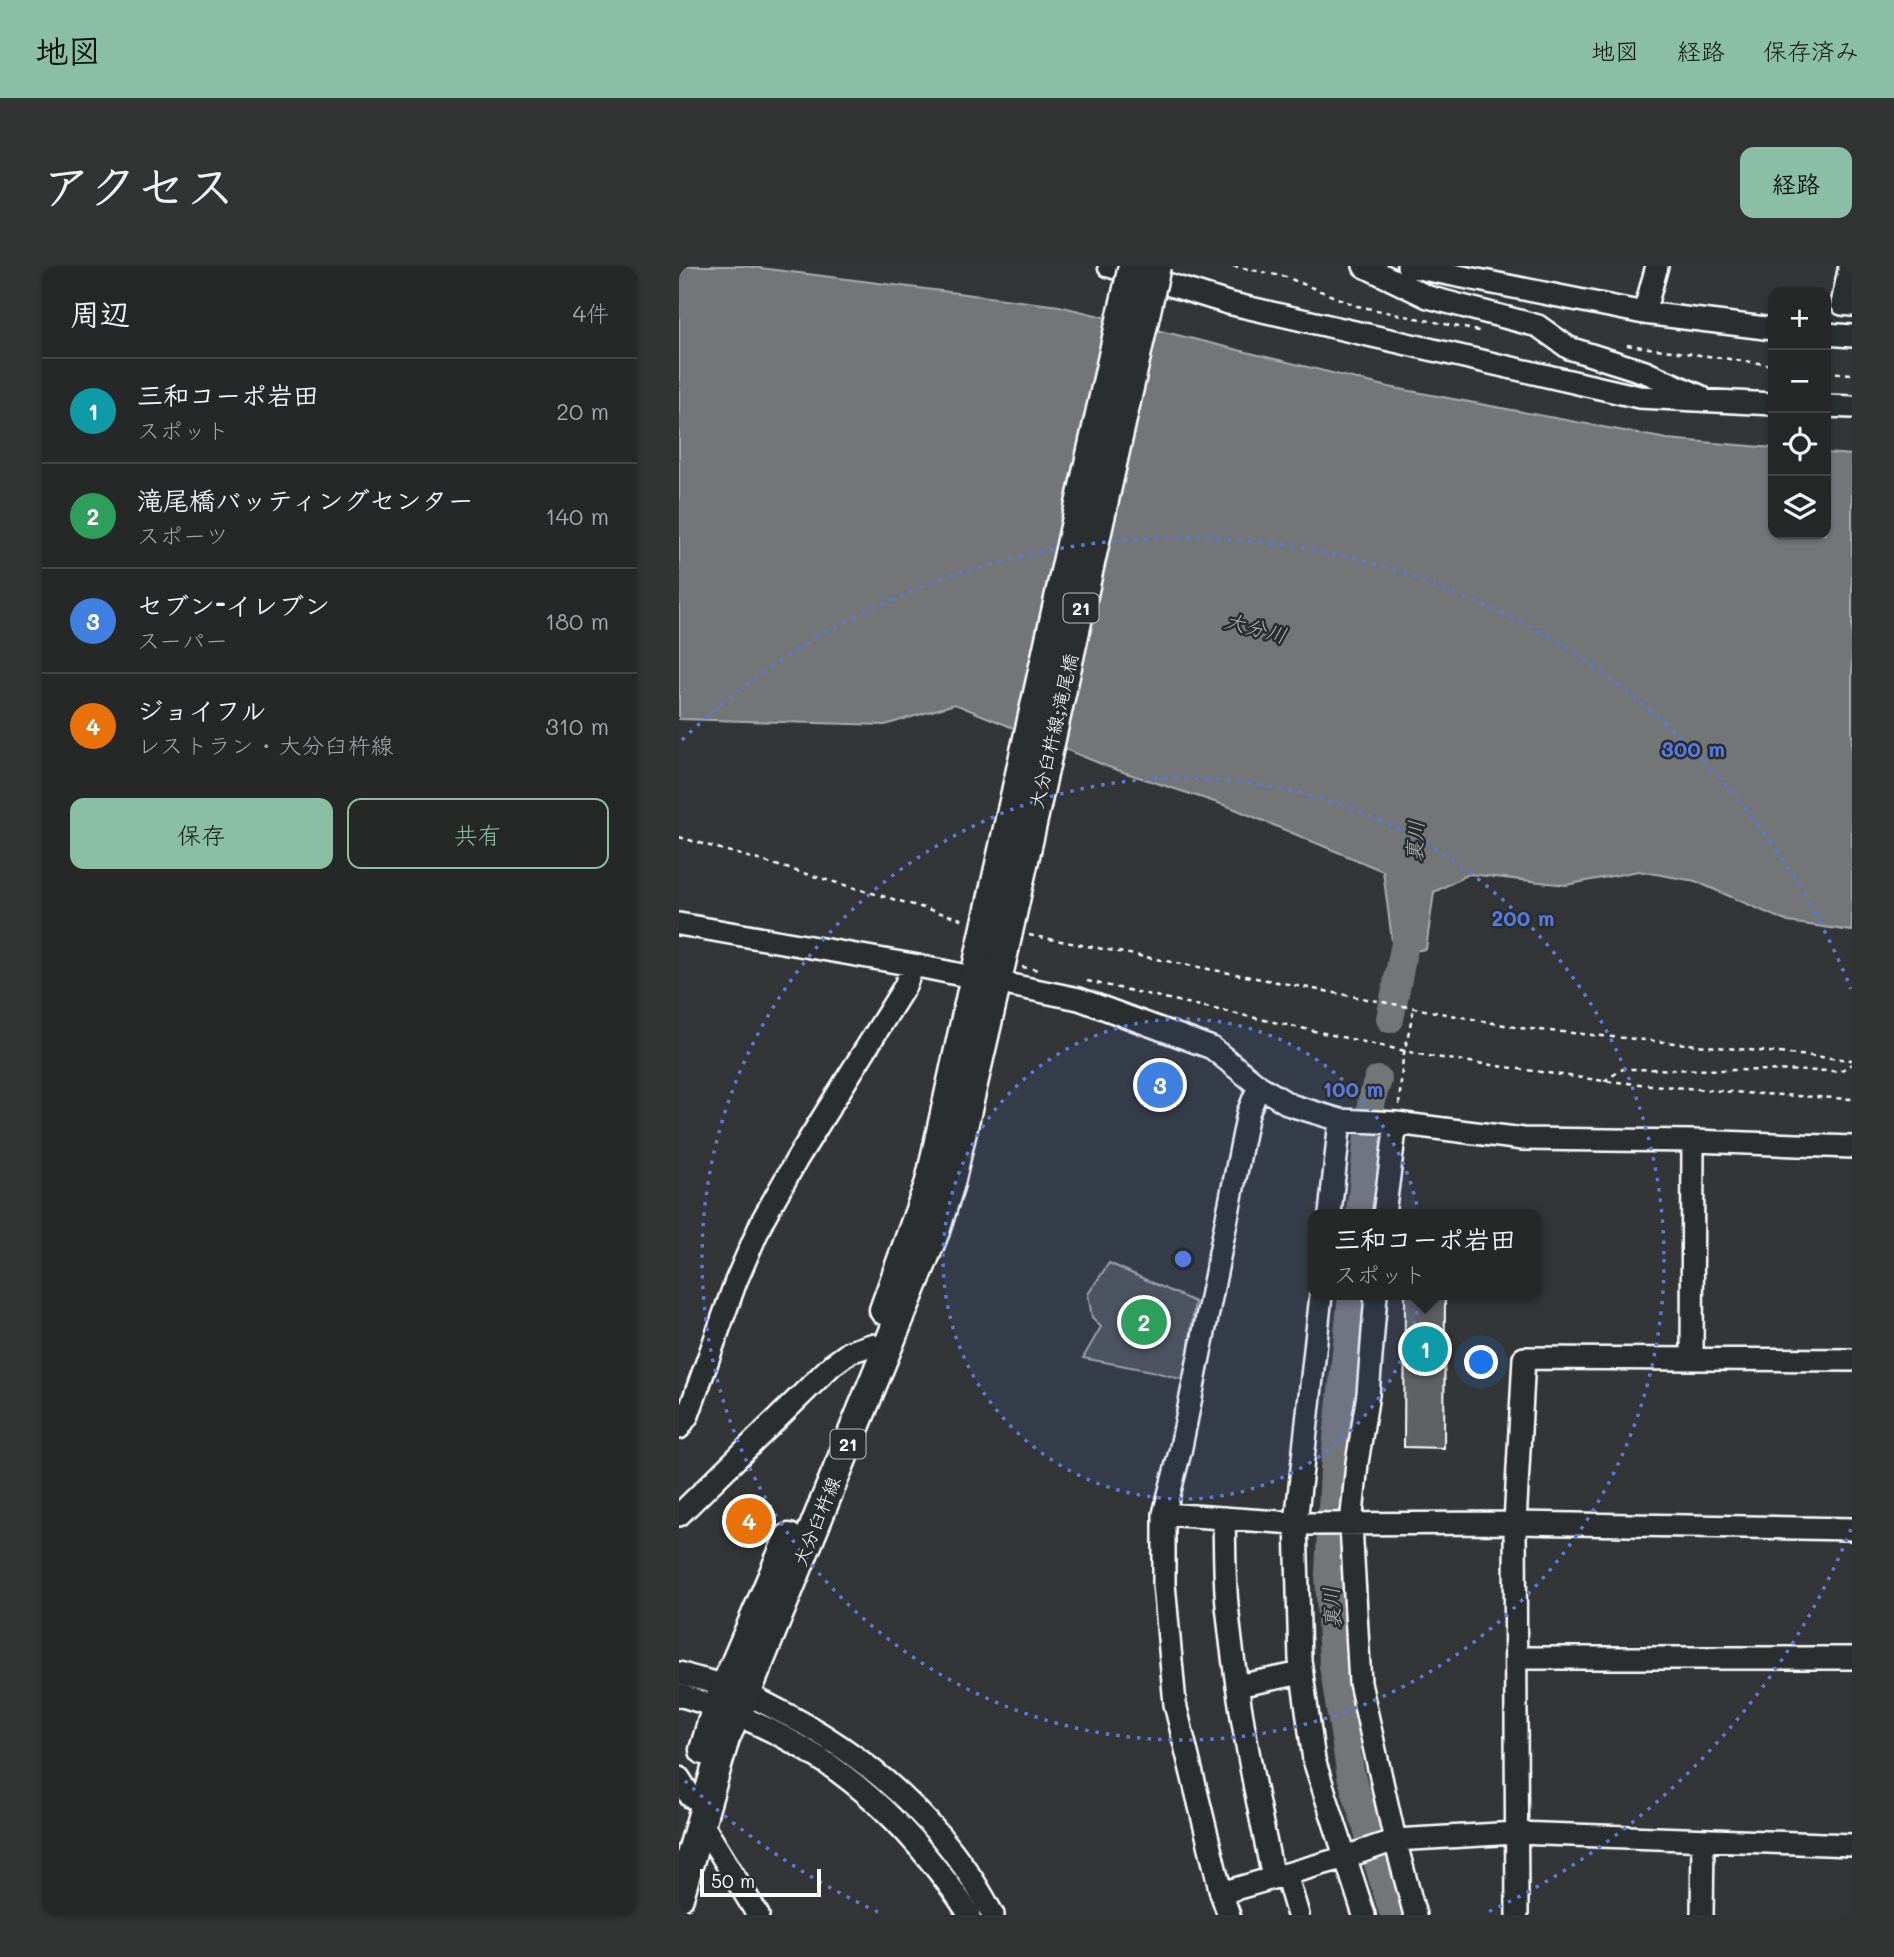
<!DOCTYPE html>
<html lang="ja">
<meta charset="utf-8">
<style>
:root{--surface:#262828;--page:#323434;--text:#f1f3f6;--muted:#a4a6a8;--line:#424445;--accent:#8abfa5}
body{margin:0;font-family:Mali,"Klee One",sans-serif;background:var(--page);color:var(--text)}
.controls{position:absolute;right:21px;top:21px;display:grid;overflow:hidden;border-radius:14px;box-shadow:0 2px 5px #0004}
.controls button{width:63px;height:63px;display:grid;place-items:center;padding:0;border:0;border-bottom:2px solid var(--line);background:var(--surface);color:var(--text);font:35px sans-serif}
.scale{position:absolute;left:21px;bottom:18px;width:121px;box-sizing:border-box;padding-left:7px;border:4px solid #fff;border-top:0;font-size:19px;line-height:24px;white-space:nowrap;color:#fff;-webkit-text-stroke:5px #2a2d2e;paint-order:stroke}
.you{position:absolute;left:803px;top:1097px;width:24px;height:24px;margin:-18px;border:5px solid #fff;border-radius:50%;background:#1a73e8;box-shadow:0 0 0 10px #1a73e833}
.badge{display:grid;place-items:center;width:46px;height:46px;border-radius:50%;background:var(--accent);color:#fff;font-size:23px;font-weight:700}
.pin{position:absolute;translate:-50% -50%;border:4px solid #fff;box-shadow:0 2px 7px #0006}
.popup{position:absolute;left:629px;top:943px;width:234px;height:91px;box-sizing:border-box;display:grid;place-content:center;border-radius:14px;background:var(--surface);filter:drop-shadow(0 2px 5px #0005);font-size:23px;white-space:nowrap;color:var(--muted)}
.popup b{font-size:26px;color:var(--text)}
.popup::after{content:'';position:absolute;left:50%;top:100%;margin-left:-14px;border:14px solid transparent;border-top-color:var(--surface)}
.list{margin:0;padding:0;list-style:none}
h2{display:flex;justify-content:space-between;align-items:center;height:91px;margin:0;padding:0 28px;font-size:30px}
h2 small{font-size:23px;font-weight:400;color:var(--muted)}
.list li{display:grid;grid-template-columns:46px 1fr auto;gap:21px;align-items:center;box-sizing:border-box;height:105px;padding:0 28px;border-top:2px solid var(--line)}
.list b{display:block;font-size:26px;white-space:nowrap}
.list p{margin:0;font-size:23px;white-space:nowrap;color:var(--muted)}
.list em{font-size:23px;font-style:normal;color:var(--muted)}
.actions{display:flex;gap:14px;padding:21px 28px}
.actions a{flex:1;padding:16px 0;border:2px solid var(--accent);border-radius:14px;text-align:center;font-size:24px;color:var(--accent)}
.actions .main{background:var(--accent);color:#111}
.icon{flex:none;width:38px;height:38px;fill:none;stroke:currentColor;stroke-width:2;stroke-linecap:round;stroke-linejoin:round}
.map{position:relative;flex:none;width:1173px;height:1649px;overflow:hidden;border-radius:14px}
header{display:flex;align-items:center;gap:42px;box-sizing:border-box;height:98px;padding:0 35px;background:var(--accent);color:#111}
header strong{font-size:33px}
nav{display:flex;gap:38px;margin-inline-start:auto;font-size:24px}
.intro{display:flex;align-items:center;justify-content:space-between;box-sizing:border-box;height:168px;padding:0 42px}
h1{margin:0;font-size:49px}
.button{padding:18px 32px;border-radius:14px;background:var(--accent);color:#111;font-size:24px;font-weight:700}
main{display:flex;gap:42px;padding:0 42px}
aside{flex:1;background:var(--surface);border-radius:14px;box-shadow:0 2px 5px #0004}
.map>svg:first-child{display:block}
.green{fill:#4c4f50;stroke:#a6a7a8;stroke-width:2}
.water{fill:#737576;stroke:#abacad;stroke-width:2}
.lines{fill:none;stroke-linecap:round;stroke-linejoin:round}
.river{stroke:#737576;stroke-width:28}
.building{fill:#5f6162;stroke:#fff;stroke-width:2}
.minor-casing{stroke:#fff;stroke-width:26}
.major-casing{stroke:#fff;stroke-width:33}
.path{stroke:#fff;stroke-width:2.5;stroke-dasharray:5 5;stroke-linecap:butt}
.minor{stroke:#2a2d2e;stroke-width:21}
.major{stroke:#2a2d2e;stroke-width:28}
.major-bridge-casing{stroke:#fff;stroke-width:33;stroke-linecap:butt}
.major-bridge{stroke:#2a2d2e;stroke-width:28}
.ring{fill:none;stroke:#567ae2;stroke-width:3.5;stroke-dasharray:3.5 7}
.labels{text-anchor:middle;dominant-baseline:central;stroke-width:5;stroke-linejoin:round;paint-order:stroke}
.shield{fill:#2a2d2e;stroke:#bfc0c0;stroke-width:2}
.shield-label{font-size:18px;font-weight:bold;fill:#fff}
.street-label{font-size:19px;fill:#fff;stroke:#2a2d2e}
.water-label{font-size:21px;font-style:italic;fill:#b2b3b4;stroke:#2a2d2e}
.centre{fill:#567ae2;stroke:#2a2d2e;stroke-width:3.5}
.ring-label{font-size:21px;text-anchor:middle;font-weight:bold;fill:#567ae2;stroke:#2a2d2e;stroke-width:5;stroke-linejoin:round;paint-order:stroke}
</style>
<header>
<strong>地図</strong>
<nav><a>地図</a><a>経路</a><a>保存済み</a></nav>
</header>
<div class="intro"><h1>アクセス</h1><a class="button">経路</a></div>
<main>
<aside>
<h2>周辺<small>4件</small></h2>
<ul class="list">
<li><span class="badge" style="background:#0f9aa8">1</span><div><b>三和コーポ岩田</b><p>スポット</p></div><em>20 m</em></li>
<li><span class="badge" style="background:#2e9e5b">2</span><div><b>滝尾橋バッティングセンター</b><p>スポーツ</p></div><em>140 m</em></li>
<li><span class="badge" style="background:#3f7fe0">3</span><div><b>セブン-イレブン</b><p>スーパー</p></div><em>180 m</em></li>
<li><span class="badge" style="background:#e8710a">4</span><div><b>ジョイフル</b><p>レストラン · 大分臼杵線</p></div><em>310 m</em></li>
</ul>
<div class="actions"><a class="main">保存</a><a>共有</a></div>
</aside>
<div class="map">
<svg width="1173" height="1649" viewBox="0 0 1173 1649">
<rect width="100%" height="100%" fill="#333536"/>
<filter id="ink" filterUnits="userSpaceOnUse"><feTurbulence type="fractalNoise" baseFrequency=".0143" numOctaves="2"/><feDisplacementMap in="SourceGraphic" scale="14" xChannelSelector="R" yChannelSelector="G"/><feConvolveMatrix kernelMatrix="1 2 1 2 8 2 1 2 1" color-interpolation-filters="sRGB"/></filter>
<g filter="url(#ink)">
<path class="green" d="M430,997l86,39 -11,78 -32,-9 -69,-13 18,-31 -9,-10 -4,-23z"/>
<path class="water" d="M0,0h66l314,40 330,81 278,52 106,9v86h53v-81l26,2v476l-64,-9 -93,-41 -57,-10 -72,14 -97,-11 -35,18 -8,57 -13,2 -20,-3 -10,-77 -153,-64 -119,-39 -156,-64 -70,21 -206,-6z"/>
<g class="lines">
<path class="river" d="M711,753l21,-106
M681,948l12,-117 6,-17
M673,1029l-18,174 -5,104 4,92 18,111 43,139"/>
</g>
<path class="building" d="M726,1029h40l-1,153 -40,-1z"/>
<g class="lines">
<defs>
<path id="minor" d="M430,0l119,37 411,94 134,7
M685,0l64,31 110,29 31,22 76,24 55,24
M729,0l236,47 129,16
M1171,0l-8,38 10,1
M965,47l13,-47
M1147,68l26,2
M1147,140l26,1
M0,658l234,41 166,34 133,49 47,38 31,19 50,15 56,3 127,16 170,2 159,6
M651,948l10,-94
M705,948l12,-91
M642,1029l-25,228 4,137 14,100 50,155
M697,1029l-8,99 -11,69 -6,62 9,158 35,157 20,75
M1013,1093l1,-218
M0,1162l9,-13 48,-134 27,-62 34,-60 108,-173 8,-21
M485,1248l144,10 207,-1 337,6
M0,1249l153,-150 18,-13 21,-7
M545,1252c1,32 0,65 4,96 9,89 27,176 45,264
M838,1392h335
M0,1407c15,5 31,8 47,13 17,5 33,14 48,22 92,45 172,116 219,207
M558,1420l65,-13
M0,1429c104,30 186,83 253,168 13,17 27,33 37,52
M0,1512l12,19
M22,1556l57,93
M607,1608l12,41
M542,1627l125,-36 49,-17 121,-7 336,12
M550,1649l-8,-22 -46,-189 -11,-120v-70l16,-62 68,-339 11,-27
M838,1649l-2,-392 9,-165 328,2
M1023,1649l1,-75"/>
<path id="major" d="M205,1044l46,-128 52,-237
M25,1484l13,-44 72,-168
M0,1631l46,-159 21,-44 189,-463 15,-48 54,-233"/>
</defs>
<use href="#minor" class="minor-casing"/>
<use href="#major" class="major-casing"/>
<path class="path" d="M554,0l53,11 71,29 122,25
M948,79l146,20
M1147,106l26,2
M0,571l286,83
M350,669l491,93 332,32
M343,701l18,3
M408,715l341,75 176,25 140,12 108,6
M925,815l19,-12 217,2 12,-7
M720,839l4,-47 11,-50"/>
<use href="#minor" class="minor"/>
<use href="#major" class="major"/>
<defs>
<path id="major-bridge" d="M303,679l151,-679
M325,684l152,-684"/>
</defs>
<use href="#major-bridge" class="major-bridge-casing"/>
<use href="#major-bridge" class="major-bridge"/>
</g>
</g>
<circle cx="504" cy="993" r="240" fill="#567ae2" fill-opacity=".12"/>
<g class="ring">
<circle cx="504" cy="993" r="240"/>
<circle cx="504" cy="993" r="481"/>
<path d="M1172 1263A721 721 0 0 1 809 1646M199 1646A721 721 0 0 1 3 1512M3 474A721 721 0 0 1 1172 723"/>
</g>
<g class="labels">
<g class="shield">
<rect x="384.5" y="327.5" width="35" height="29" rx="5"/>
<rect x="151.5" y="1163.5" width="35" height="29" rx="5"/>
</g>
<g class="shield-label">
<text x="402" y="342">21</text>
<text x="169" y="1178">21</text>
</g>
<g class="street-label">
<text transform="translate(374 465) rotate(-77)">大分臼杵線;滝尾橋</text>
<text transform="translate(137 1255) rotate(-68)">大分臼杵線</text>
</g>
<g class="water-label">
<text transform="translate(577 361) rotate(15)">大分川</text>
<text transform="translate(735 575) rotate(-87)">裏川</text>
<text transform="translate(652 1342) rotate(-93)">裏川</text>
</g>
</g>
<circle cx="504" cy="993" r="10" class="centre"/>
<g class="ring-label">
<text x="1014" y="491">300 m</text>
<text x="844" y="660">200 m</text>
<text x="674" y="831">100 m</text>
</g>
</svg>
<div class="controls">
<button>+</button>
<button>−</button>
<button><svg class="icon" aria-label="locate" viewBox="0 0 24 24"><circle cx="12" cy="12" r="6"/><path d="M12 2v4M12 18v4M2 12h4M18 12h4"/></svg></button>
<button><svg class="icon" aria-label="layers" viewBox="0 0 24 24"><path d="M12 4l9 5-9 5-9-5zM3 14l9 5 9-5"/></svg></button>
</div>
<div class="scale">50 m</div>
<div class="you"></div>
<div class="pin badge" style="left:746px;top:1083px;background:#0f9aa8">1</div>
<div class="popup"><b>三和コーポ岩田</b>スポット</div>
<div class="pin badge" style="left:465px;top:1056px;background:#2e9e5b">2</div>
<div class="pin badge" style="left:481px;top:819px;background:#3f7fe0">3</div>
<div class="pin badge" style="left:70px;top:1255px;background:#e8710a">4</div>
</div>
</main>
